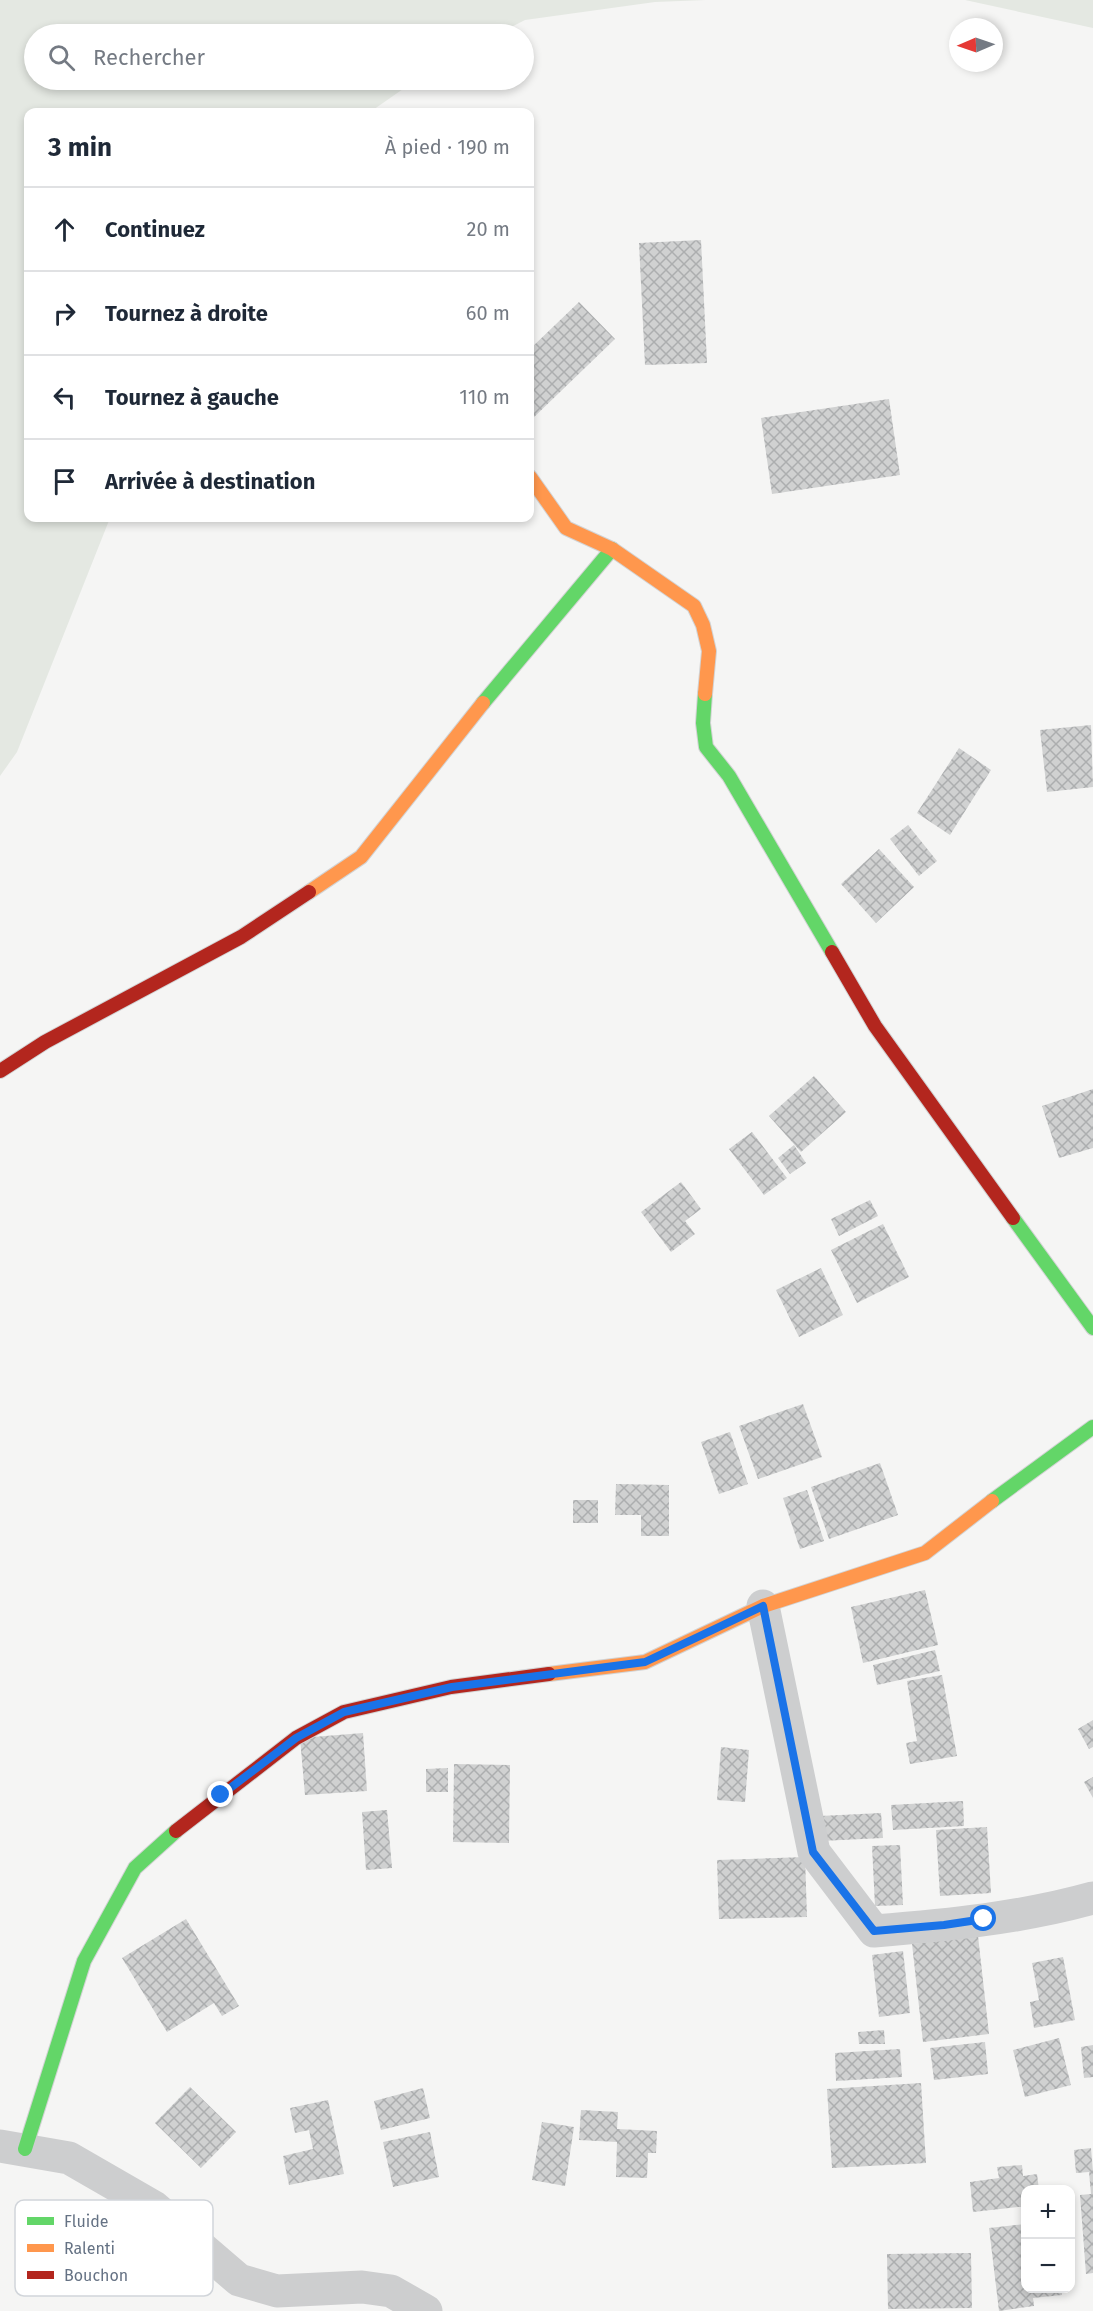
<!DOCTYPE html>
<html lang="fr">
<meta charset="utf-8">
<style>
:root{--surface:#fff;--page:#f2f2f3;--text:#1f2937;--muted:#747a83;--line:#e0e1e3}
body{margin:0;font-family:"Fira Sans",sans-serif;background:var(--page);color:var(--text)}
.controls{position:absolute;right:18px;bottom:18px;display:grid;overflow:hidden;border-radius:12px;box-shadow:0 3px 9px #0003}
.controls button{width:54px;height:54px;display:grid;place-items:center;padding:0;border:0;border-bottom:2px solid var(--line);background:var(--surface);color:var(--text);font:30px sans-serif}
.compass{position:absolute;left:949px;top:18px;width:54px;height:54px;border-radius:50%;background:var(--surface);box-shadow:0 3px 9px #0003;rotate:268deg}
.stop{position:absolute;width:18px;height:18px;margin:-14px;border:4px solid #1a73e8;border-radius:50%;background:#fff}
.stop.end{background:#1a73e8;border-color:#fff;box-shadow:0 2px 6px #0008}
.list{margin:0;padding:0;list-style:none}
h2{display:flex;justify-content:space-between;align-items:center;height:78px;margin:0;padding:0 24px;font-size:26px}
h2 small{font-size:20px;font-weight:400;color:var(--muted)}
.list li{display:grid;grid-template-columns:39px 1fr auto;gap:18px;align-items:center;box-sizing:border-box;height:84px;padding:0 24px;border-top:2px solid var(--line)}
.list b{display:block;font-size:22px;white-space:nowrap}
.list em{font-size:20px;font-style:normal;color:var(--muted)}
.icon{flex:none;width:33px;height:33px;fill:none;stroke:currentColor;stroke-width:2;stroke-linecap:round;stroke-linejoin:round}
.map{position:relative;flex:none;width:1093px;height:2311px;overflow:hidden}
.search{position:absolute;background:var(--surface);box-shadow:0 3px 9px #0003;left:24px;top:24px;width:510px;height:66px;display:flex;align-items:center;gap:15px;box-sizing:border-box;padding:0 21px;border-radius:33px;color:var(--muted);font-size:22px}
.panel{position:absolute;background:var(--surface);box-shadow:0 3px 9px #0003;left:24px;top:108px;width:510px;height:414px;border-radius:12px}
.map>svg:first-child{display:block}
.grass{fill:#e4e8e2}
.building{fill:url(#building-cross-hatch)}
.lines{fill:none;stroke-linecap:round;stroke-linejoin:round}
.fast-casing{stroke:#d2d3d4;stroke-width:16}
.slow-casing{stroke:#d2d3d4;stroke-width:16}
.jam-casing{stroke:#d2d3d4;stroke-width:16}
.street{stroke:#cdcecf;stroke-width:33}
.fast{stroke:#63d668;stroke-width:14}
.slow{stroke:#ff974d;stroke-width:14}
.jam{stroke:#b3261e;stroke-width:14}
.route{stroke:#1a73e8;stroke-width:8}
.key{fill:#fff;stroke:#d1d5da;stroke-width:1.5}
.key-label{font-size:16px;fill:#657284}
</style>
<div class="map">
<svg width="1093" height="2311" viewBox="0 0 1093 2311">
<defs>
<pattern id="building-cross-hatch" width="8" height="8" patternUnits="userSpaceOnUse" patternTransform="scale(1.5)"><rect width="8" height="8" fill="#d0d1d1"/><path d="M0 0l8 8M0 8l8-8" fill="none" stroke="#acaeaf"/></pattern>
</defs>
<rect width="100%" height="100%" fill="#f5f5f4"/>
<path class="grass" d="M0,0h706l-51,2 -130,18 -27,14h-464v46h382l-46,32h-342v406h82l-93,234 -17,24z
M965,0h128v28z"/>
<path class="building" d="M701,240l6,123 -62,2 -6,-122z
M579,302l36,37 -83,80 -2,-2v-68z
M889,399l11,76 -128,19 -11,-76z
M1091,725l2,62 -46,5 -7,-62z
M959,748l32,22 -41,65 -33,-22z
M908,825l29,36 -18,15 -29,-37z
M879,849l35,38 -38,36 -35,-39z
M814,1076l32,36 -45,40 -32,-36z
M1093,1089v59l-34,10 -17,-52z
M752,1132l35,46 -23,17 -35,-46z
M794,1145l12,18 -16,11 -12,-16z
M681,1182l20,27 -16,12 10,13 -24,18 -30,-40z
M870,1200l8,16 -39,20 -8,-17z
M883,1224l26,53 -52,26 -26,-53z
M821,1268l22,47 -44,22 -23,-47z
M803,1404l19,53 -64,22 -19,-53z
M730,1432l18,52 -29,10 -18,-52z
M880,1463l18,52 -69,24 -18,-52z
M616,1484l53,1v51h-28v-21h-26z
M807,1490l17,51 -24,8 -17,-51z
M573,1500h25v23h-25z
M925,1590l13,55 -75,18 -12,-56z
M935,1650l5,21 -63,14 -4,-20z
M942,1675l15,81 -47,8 -4,-21 11,-2 -10,-60z
M1093,1720v27l-4,2 -11,-20z
M363,1733l4,58 -62,4 -5,-57z
M721,1747l28,3 -4,52 -28,-2z
M454,1764l56,1 -1,78 -56,-1z
M448,1768v24h-22v-23z
M1093,1777v21l-9,-16z
M963,1801l1,25 -71,4 -2,-25z
M387,1810l5,58 -26,2 -4,-58z
M881,1813l2,25 -62,3 -1,-25z
M987,1827l4,66 -51,3 -4,-66z
M900,1845l3,60 -28,1 -3,-60z
M805,1857l2,60 -88,2 -2,-59z
M186,1919l53,87 -17,10 -8,-13 -47,29 -45,-74z
M978,1936l11,98 -66,8 -11,-98z
M903,1951l7,62 -31,4 -7,-62z
M1063,1957l12,63 -41,8 -4,-26 9,-2 -7,-37z
M884,2030l1,14h-26l-1,-12z
M1059,2038l12,47 -46,12 -12,-47z
M985,2042l3,32 -54,6 -4,-32z
M1093,2045v32l-9,1 -3,-31z
M900,2049l2,28 -66,4 -1,-28z
M921,2083l5,80 -94,5 -5,-79z
M190,2087l46,45 -35,36 -46,-45z
M423,2088l7,30 -49,12 -7,-29z
M328,2100l16,74 -55,11 -6,-29 30,-7 -4,-19 -14,3 -5,-25z
M581,2110l37,2 -1,17 40,2 -1,22h-8l-1,25 -31,-1 1,-35 -38,-2z
M542,2122l32,5 -9,59 -33,-6z
M430,2132l9,45 -46,10 -10,-45z
M1091,2148l2,24v101l-7,1 -6,-79 11,-1 -2,-22 -13,1 -2,-23z
M1022,2165l1,11 14,-2 2,16h-13v16l-53,6 -3,-30 29,-4 -2,-11z
M1026,2224v64h36v7l-29,3 1,8 -35,5 -10,-83z
M971,2253l1,55 -84,1 -1,-55z"/>
<g class="lines">
<defs>
<path id="fast" d="M705,694l-2,29 3,24 23,29 103,176
M483,703l129,-154
M1013,1218l80,110
M992,1501l101,-74
M25,2149l59,-188 51,-93 41,-37"/>
<path id="slow" d="M530,477l36,51 46,21 82,57 9,19 6,26 -4,43
M309,892l52,-35 122,-154
M549,1674l96,-12 118,-56 162,-53 67,-52"/>
<path id="jam" d="M832,952l43,74 138,192
M0,1071l45,-29 196,-105 68,-45
M176,1831l120,-93 48,-26 107,-25 98,-13"/>
</defs>
<use href="#fast" class="fast-casing"/>
<use href="#slow" class="slow-casing"/>
<use href="#jam" class="jam-casing"/>
<path class="street" d="M763,1606l51,246 60,79c73,-6 148,-13 219,-33
M0,2146l69,12 85,49 85,73 38,11 85,-4 29,4 35,20"/>
<use href="#fast" class="fast"/>
<use href="#slow" class="slow"/>
<use href="#jam" class="jam"/>
</g>
<g class="lines">
<path class="route" d="M221,1795l75,-57 48,-26 108,-25 193,-25 118,-56 50,246 61,79 70,-6 40,-6"/>
</g>
<rect x="15" y="2200" width="198" height="96" rx="9" class="key"/>
<rect x="27" y="2217" width="27" height="8" fill="#63d668"/>
<rect x="27" y="2244" width="27" height="8" fill="#ff974d"/>
<rect x="27" y="2271" width="27" height="8" fill="#b3261e"/>
<g class="key-label">
<text x="64" y="2227">Fluide</text>
<text x="64" y="2254">Ralenti</text>
<text x="64" y="2281">Bouchon</text>
</g>
</svg>
<div class="controls">
<button>+</button>
<button>−</button>
</div>
<svg class="compass" viewBox="-18 -18 36 36"><path d="M0-13l5 13h-10z" fill="#e53935"/><path d="M0 13l5-13h-10z" fill="#747a83"/></svg>
<div class="stop" style="left:984px;top:1919px"></div>
<div class="stop end" style="left:221px;top:1795px"></div>
<div class="search"><svg class="icon" aria-label="search" viewBox="0 0 24 24"><circle cx="10" cy="10" r="6"/><path d="M15 15l6 6"/></svg>Rechercher</div>
<section class="panel">
<h2>3 min<small>À pied · 190 m</small></h2>
<ul class="list">
<li><svg class="icon" aria-label="ahead" viewBox="0 0 24 24"><path d="M12 20V5M6 11l6-6 6 6"/></svg><div><b>Continuez</b></div><em>20 m</em></li>
<li><svg class="icon" aria-label="right" viewBox="0 0 24 24"><path d="M7 20v-9h11M14 6l5 5-5 5"/></svg><div><b>Tournez à droite</b></div><em>60 m</em></li>
<li><svg class="icon" aria-label="left" viewBox="0 0 24 24"><path d="M17 20v-9H6M10 6l-5 5 5 5"/></svg><div><b>Tournez à gauche</b></div><em>110 m</em></li>
<li><svg class="icon" aria-label="arrive" viewBox="0 0 24 24"><path d="M6 21V4h12l-3 4 3 4H6"/></svg><div><b>Arrivée à destination</b></div></li>
</ul>
</section>
</div>
